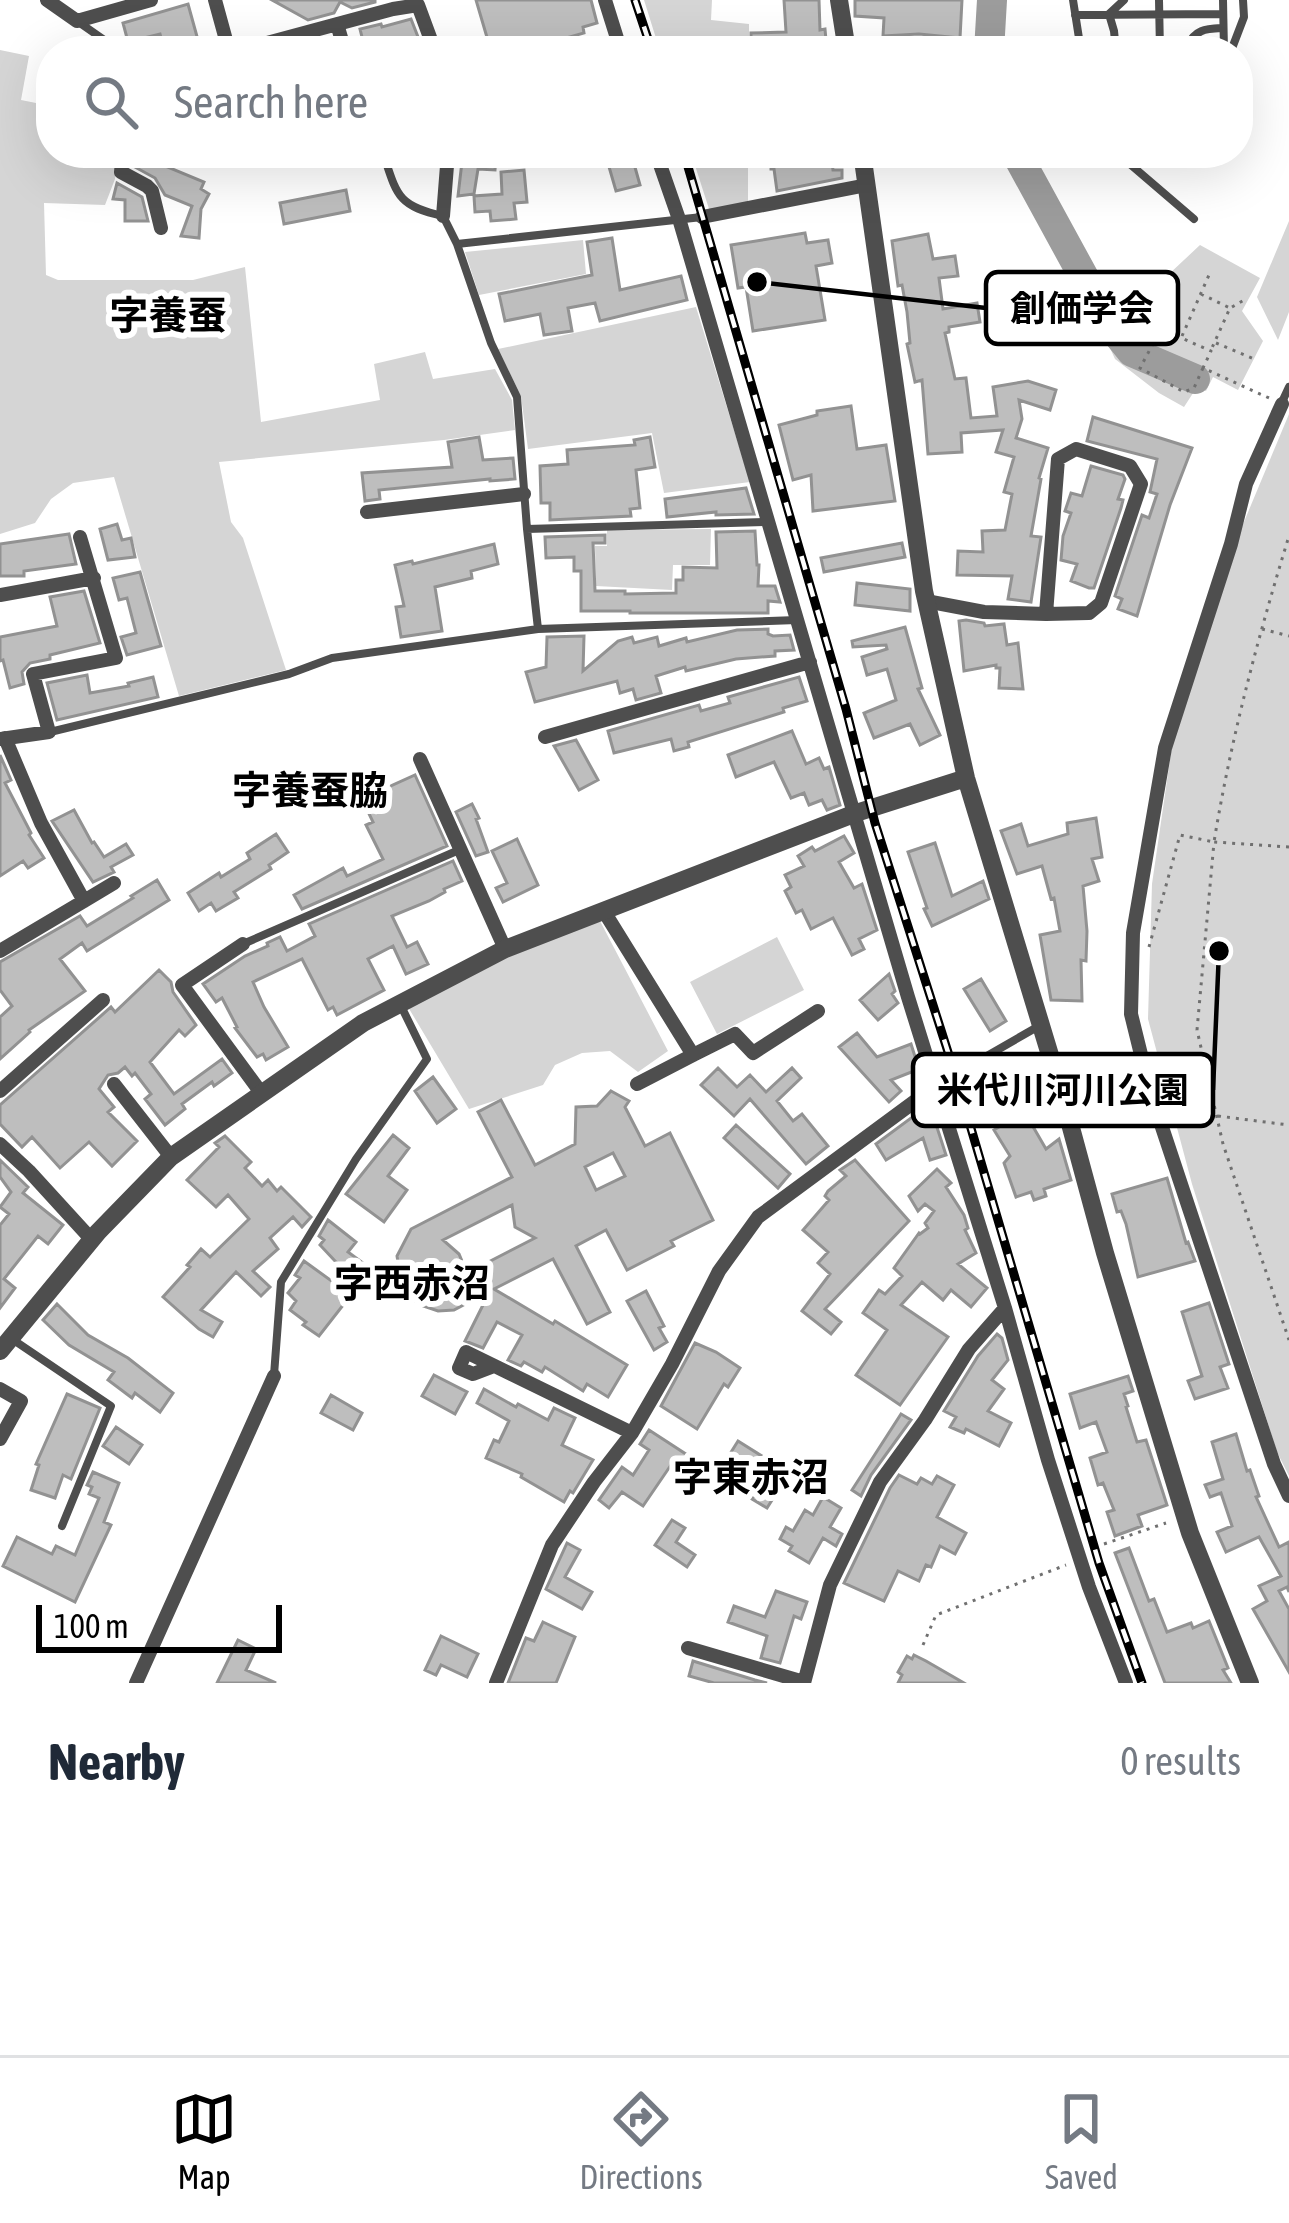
<!DOCTYPE html>
<meta charset="utf-8">
<style>
:root{--surface:#fff;--page:#f6f6f7;--text:#1f2937;--muted:#747a83;--line:#e0e1e3;--accent:#000}
body{margin:0;font-family:"Asap Condensed","Noto Sans JP",sans-serif;background:var(--page);color:var(--text)}
.scale{position:absolute;left:36px;bottom:30px;width:246px;box-sizing:border-box;padding-left:12px;border:6px solid #000;border-top:0;font-size:33px;line-height:42px;white-space:nowrap;color:#000;-webkit-text-stroke:9px #fff;paint-order:stroke}
.list{margin:0;padding:0;list-style:none}
h2{display:flex;justify-content:space-between;align-items:center;height:156px;margin:0;padding:0 48px;font-size:51px}
h2 small{font-size:39px;font-weight:400;color:var(--muted)}
.icon{flex:none;width:66px;height:66px;fill:none;stroke:currentColor;stroke-width:2;stroke-linecap:round;stroke-linejoin:round}
.map{position:relative;flex:none;width:1289px;height:1683px;overflow:hidden}
.search{position:absolute;background:var(--surface);box-shadow:0 12px 48px #0002;left:36px;right:36px;top:36px;height:132px;display:flex;align-items:center;gap:30px;box-sizing:border-box;padding:0 42px;border-radius:48px;color:var(--muted);font-size:45px}
.sheet{height:372px;background:var(--surface)}
nav{display:flex;justify-content:space-around;align-items:center;box-sizing:border-box;height:168px;border-top:3px solid var(--line);background:var(--surface);font-size:33px;color:var(--muted)}
nav a{display:grid;justify-items:center;gap:6px}
nav .on{color:var(--accent)}
.map>svg:first-child{display:block}
.green{fill:#d5d5d5}
.lines{fill:none;stroke-linecap:round;stroke-linejoin:round}
.river{stroke:#9c9c9c;stroke-width:30}
.building{fill:#bebebe;stroke:#929292;stroke-width:3;fill-rule:evenodd}
.path{stroke:#707070;stroke-width:3;stroke-dasharray:3 6;stroke-linecap:butt}
.service{stroke:#4e4e4e;stroke-width:8}
.minor{stroke:#4e4e4e;stroke-width:14}
.tertiary{stroke:#4e4e4e;stroke-width:18}
.rail-casing{stroke:#000;stroke-width:9}
.rail{stroke:#fff;stroke-width:4.5;stroke-dasharray:14;stroke-linecap:butt}
.labels{text-anchor:middle;dominant-baseline:central;stroke-width:12;stroke-linejoin:round;paint-order:stroke}
.quarter-label{font-size:39px;font-weight:bold;fill:#000;stroke:#fff}
.leader{fill:none;stroke:#000;stroke-width:4.5}
.callout-dot{fill:#000;stroke:#fff;stroke-width:4.5}
.callout{fill:#fff;stroke:#000;stroke-width:4.5}
.callout-label{font-size:36px;text-anchor:middle;font-weight:bold;fill:#000}
</style>
<div class="map">
<svg width="1289" height="1683" viewBox="0 0 1289 1683">
<rect width="100%" height="100%" fill="#fff"/>
<path class="green" d="M644,0h68l-1,20 38,4v27h-89z
M0,50l29,6 -8,44 30,6v47h67l-3,26 -10,26 -61,-2 2,72 12,5h135l52,-13 16,155 119,-22 -6,-36 51,-12 8,27 62,-10 17,31 3,30 -71,10 -225,22 12,60 12,16 43,132 -107,26 -65,-219 -41,6 -22,16 -16,24 -35,11z
M691,153h57v49l-38,10z
M1289,221v91l-11,28 -21,-43z
M583,240l3,34 -107,21 -14,-43z
M1200,245l60,33 -18,33 21,30 -25,49 -25,-13 -7,14 -9,-4 -13,20 -25,-14 -44,-34 -11,-24z
M696,307l54,175 -86,11 -12,-60 -124,16 -7,-53 -23,-47z
M1289,414v1062l-12,-24 -85,-268 -44,-165 4,-135 20,-138 59,-193z
M711,529l-1,36h-37l-1,25 -76,-4 -1,-40h12v-16z
M600,921l68,130 -30,21 -28,-21 -28,2 -27,12 -12,20 -74,24 -61,-102 100,-54z
M777,937l27,53 -87,44 -27,-52z"/>
<g class="lines">
<path class="river" d="M989,51l3,-51
M1016,153l94,172 22,27 63,27"/>
</g>
<path class="building" d="M272,0h103v2l-23,6 -12,-6 -6,11 -26,7z
M476,0h115l6,23 -14,4 1,6 -63,18h-30z
M784,0h35l1,30 5,-1 2,22h-76v-18l35,-1z
M855,0h107l-2,38 -41,-4 -36,2 1,-18 -29,-2z
M188,4l13,47h-36l-5,-17 -32,8 -5,-19z
M411,19l7,18 -53,12 -5,-20 21,-5 1,3z
M134,153h36l-5,13 39,16 -3,7 8,5 -8,15 -2,29 -18,-2 11,-30 -27,-11 -10,-17 -22,-12z
M463,153l33,4 -1,13 -17,-1 -4,25 -16,2z
M605,153h26l9,32 -24,6z
M771,153h18v3l42,-2 2,16h9v8l-65,13 -3,-22h-3z
M524,170l3,32 -13,1 2,16 -25,2 -1,-10 -15,1 -1,-16 28,-2 -1,-22z
M117,183l25,14 6,24h-23v-21l-12,-1z
M346,190l4,21 -66,13 -4,-21z
M805,233l2,10 21,-3 4,23 -16,3 9,54 -72,11 -7,-44 -8,1 -7,-43z
M928,234l5,25 22,-3 3,20 -19,2 4,31 34,-6 3,19 -31,5v5l-4,1 10,46 11,-1 5,40 26,-2 -4,-29 35,-6 28,9 -6,20 -31,-10 3,19 -6,19 32,10 -9,30 2,1 -10,57 10,1 -10,65 -23,-3 4,-23 -55,-1 1,-24 25,1 -1,-21 23,-1 7,-36 -8,-2 10,-35 -18,-5 7,-22 -42,3 1,19 -34,2 -6,-74 -7,2 -8,-38 3,-1 -3,-31 -5,-27 -4,1 -6,-45z
M612,238l8,52 61,-14 6,24 -87,21 -5,-18 -27,5 4,23 -28,4 -4,-21 -35,7 -6,-27 93,-19 -5,-33z
M851,406l6,43 29,-4 9,56 -82,10 -2,-36 -18,5 -14,-55 38,-10v-4z
M1093,417l99,31 -22,57 -33,111 -19,-7 4,-10 -7,-3 27,-81 7,3 8,-24 -7,-2 7,-33 -70,-18z
M479,437l4,23 30,-2 2,21 -25,2v-2l-111,11 1,9 -15,2 -3,-28 90,-6 -4,-25z
M650,437l5,30 -19,3 4,38 -10,1 1,7 -81,4v-17h-9l-1,-37 28,-2 -1,-14 68,-5 -1,-5z
M1091,466l32,9 2,4 -7,20 5,1 -2,8 -27,80h-5l-18,-7 6,-17 -16,-4 2,-24 8,-23 -6,-2 6,-18 11,3z
M746,488l8,26 -38,1v-3l-49,5 -2,-18z
M117,524l5,16 9,-2 4,19 -27,3 -8,-31z
M755,531l2,34h2l-1,21h17l5,16 -12,-1v12h-138v-2h-49v-40h-7v-14l-28,1 -1,-21 60,-2v8h-12l2,48h30v3l51,-1v-13h7v-13l34,1 -1,-36z
M69,534l7,30 -52,7v5h-24v-32z
M902,543l3,14 -81,15 -3,-14z
M494,544l4,20 -27,7 1,7 -37,9 7,44 -41,6 -5,-30 8,-1 -9,-41 17,-4 1,3z
M140,572l21,74 -34,9 -6,-18 15,-4 -9,-35 -8,2 -6,-22z
M857,583l53,6v22l-55,-6z
M84,591l16,52 -50,12v4l-20,4 -8,9 2,12 -14,4 -7,-28 -3,1v-24l57,-11 -7,-29z
M966,620l18,3 1,3 19,-2 3,21 11,-2 5,46 -24,-1 1,-20h-4v-3l-32,6 -5,-50z
M905,627l17,61 -4,1 22,46 -20,10 -10,-21 -36,14 -10,-25 32,-13 -9,-31 -20,6 -5,-18 25,-8 -1,-4 -33,2 -1,-6z
M768,629v5l5,2 17,-1 4,15 -19,1v5l-39,3 -50,12 -1,-4 -29,9 5,17 -25,7 -3,-11 -13,4 -3,-12 -82,21 -9,-30 20,-5 1,-30 37,-1 -1,35 35,-30 14,-4 2,6 23,-6 2,9 27,-8 1,4 50,-12z
M87,675l3,18 39,-7 -1,-3 25,-6 5,20 -101,23 -10,-37z
M799,677l8,24 -24,7 1,4 -96,30 1,5 -15,4 -3,-12 -57,14 -6,-22 91,-26 2,6 29,-8 -2,-6z
M792,731l14,33 13,-6 5,11 5,-2 11,38 -13,5 -5,-10 -13,5 -5,-12 -13,5 -17,-36 -38,15 -8,-22z
M576,740l22,40 -19,10 -25,-44z
M0,755l11,25 -6,3 26,50 -2,2 15,23 -16,10 -5,-7 -23,15z
M415,775l32,71 -145,63 -8,-14 49,-27 4,8 36,-17 -17,-34 7,-3 -11,-23z
M472,804l7,14 -3,1 12,33 -12,4 -20,-44z
M74,810l18,33 2,-1 10,15 22,-13 7,11 -22,12 3,5 -21,10 -41,-61z
M1096,818l6,39 -10,2 7,22 -16,5 4,45 -1,30 -5,-1 1,41 -31,-1 -11,-65 20,-4 -6,-33 -3,1 -9,-33 -25,8 -16,-43 20,-7 7,22 40,-12 -1,-11z
M276,834l12,18 -19,13 2,4 -37,23 4,6 -22,13 -5,-8 -12,8 -11,-18 31,-20 2,4 29,-18 -3,-6z
M844,836l10,17 -15,9 15,26 8,-4 15,46 -18,9 5,10 -12,6 -19,-37 -22,11 -9,-19 -6,3 -11,-22 6,-4 -6,-12 19,-9 -6,-10 14,-9 3,4z
M517,839l21,46 -35,17 -7,-14 11,-5 -15,-32z
M935,843l17,53 31,-15 6,18 -57,27 -8,-17 3,-1 -19,-56z
M453,861l9,20 -18,8 1,3 -16,9 -37,15 15,31 10,-5 11,22 -22,10 -13,-28 -25,13 16,31 -47,25 -4,-8 -5,3 -26,-51 -49,23 11,25 24,40 -22,13 -3,-6 -6,3 -22,-29 2,-1 -15,-29 -6,4 -13,-18 42,-28 23,-10 -1,-3 13,-6 7,14 28,-15 -6,-12z
M157,880l12,20 -82,51 -5,-8 -22,16 25,32 -56,39 1,2 -30,27v-42l12,-11 -12,-16v-28l80,-46 7,10 46,-28 -2,-2z
M159,970l12,12 2,10 23,33 -11,11 -6,-6 -29,32 24,32 48,-35 10,14 -18,13 -2,-4 -30,22 3,5 -20,16 -20,-26 6,-5 -16,-21 -3,3 -7,-9 -7,6 -10,2 -9,14 15,18 -6,5 29,29 -25,25 -23,-24 -29,26 -28,-31 -10,10 -22,-23v-19l111,-98 4,5z
M889,974l6,17 -3,3 6,9 -20,17 -18,-20z
M981,979l25,42 -16,10 -26,-42z
M857,1033l20,24 34,-13 8,25 -28,11 10,11 -12,11 -50,-55z
M718,1068l19,19 13,-12 16,17 26,-24 9,10 -24,23 16,20 9,-7 26,32 -22,18 -56,-65 -16,17 -33,-31z
M433,1077l23,32 -19,14 -22,-32z
M611,1091l18,10 -4,6 20,39 25,-13 43,87 -42,21 3,5 -47,24 -21,-40 -30,16 34,66 -23,12 -34,-65 -59,30 59,35 2,-3 72,44 -19,32 -21,-13 -4,7 -38,-24 -3,5 -18,-10 -3,4 -13,-6 14,-25 -25,-13 -14,26 -18,-7 25,-50 -36,19 -16,1 -15,-5 -12,-8 -9,-12 -5,-30 14,-27 101,-52 -34,-65 23,-12 34,65 40,-21 1,-37 21,-1zM613,1153l12,23 -29,14 -11,-23zM512,1205l3,22 20,11 -68,35 -8,-19 -16,-14z
M1017,1099l29,50 13,-10 12,41 -27,9 2,7 -12,4 -3,-8 -15,5 -12,-34 6,-7 -16,-26 10,-6 -7,-13z
M932,1112l14,43 -16,5 -7,-22 -37,22 -10,-16 35,-26z
M736,1125l54,49 -12,14 -54,-50z
M393,1135l16,13 -21,28 19,14 -23,32 -38,-28z
M225,1136l26,26 -6,6 17,18 6,-6 9,11 4,-4 30,30 -9,10 -9,-10 -23,21 8,11 -25,22 17,16 -9,9 -25,-24 -35,38 21,12 -9,15 -14,-8 -36,-32 27,-30 -3,-2 14,-16 9,8 39,-38 -21,-24 -12,12 -29,-27 32,-33 -4,-4z
M0,1160l28,27 -5,6 40,32 -15,19 -10,-8 -34,43 11,9 -15,20v-83l9,-11 -9,-7 11,-15 -11,-15z
M855,1160l54,61 -84,88 16,13 -10,12 -29,-23 28,-37 -12,-11 10,-11 -25,-22 26,-30 -4,-4 3,-5 18,-15 -6,-6z
M937,1169l14,14 -5,4 18,28 4,13 -3,2 11,23 -18,11 29,24 -16,19 -20,-17 -8,10 -21,-18 -21,23 47,32 -48,68 -44,-30 31,-45 -24,-17 16,-23 6,4 17,-18 -8,-8 25,-35 1,1 8,-6 -3,-5 9,-12 -9,-7 -7,7 -9,-15z
M1167,1178l19,65 2,-1 7,19 -57,16 -12,-53 -5,-13 -4,1 -5,-18z
M328,1220l28,22 -8,10 15,11 -12,15 -31,-33 4,-5 -5,-4z
M304,1261l47,34 -32,41 -16,-11 3,-3 -16,-12 6,-9 -8,-8 12,-15 -5,-3z
M646,1291l18,35 -5,2 8,14 -13,8 -27,-49z
M1209,1303l20,61 -9,3 8,21 -33,11 -7,-18 14,-5 -20,-64z
M57,1304l31,31 40,23 45,35 -13,19 -25,-19 -3,5 -24,-18 6,-8 -45,-27 -26,-25z
M997,1334l5,4 6,22 -16,20 12,9 -16,22 23,12 -12,23 -33,-17 -2,4 -14,-6 6,-10 -12,-6 34,-55z
M695,1343l21,9 24,16 -12,19 -4,-3 -27,45 -36,-23z
M434,1375l33,17 -12,22 -33,-18z
M1128,1376l5,15 -9,3 4,12 -2,1 11,35 9,-2 21,65 -29,10 4,11 -27,10 -8,-24 7,-2 -11,-27 -5,2 -8,-27 17,-6 -11,-30 -16,6 -10,-34z
M484,1389l32,18 2,-3 30,16 6,-12 21,10 -13,27 31,15 -20,33 -3,-2 -6,11 -43,-25 1,-3 -36,-16 8,-18 5,2 10,-21 -32,-18z
M67,1394l33,14 -29,71 -8,-4 -8,23 -24,-8 8,-25 -3,-1z
M331,1395l31,18 -9,17 -32,-17z
M901,1414l10,6 -40,55 -10,21 -9,-6z
M116,1427l26,18 -13,19 -26,-18z
M649,1430l46,30 -10,14 -14,-9 -28,41 -21,-14 -13,16 -10,-8 23,-33 11,8 16,-25 -9,-6z
M1236,1434l11,37 3,-1 9,26 -3,1 23,50 10,-5v50l-2,-5 -8,4 10,18v63l-36,-63 14,-8 -8,-15 22,-10 -22,-39 -33,15 -9,-20 15,-6 -11,-33 -11,4 -5,-12 18,-6 -11,-37z
M738,1441l54,34 -7,13 -4,-2 -14,22 -15,-9 8,-12 -37,-22z
M93,1472l26,11 -15,39 7,3 -36,77 -72,-36 14,-29 35,17 4,-8 19,9 24,-57 -10,-4 3,-7 -5,-2z
M899,1475l18,9 4,-6 11,6 5,-8 17,9 -17,32 29,16 -11,21 -15,-8 -9,21 -5,-2 -7,16 -21,-10 -14,30 -40,-18 46,-95z
M823,1497l18,11 -11,19 12,7 -6,12 -13,-8 -14,25 -20,-12 3,-5 -12,-7 6,-12 7,4 12,-21 8,5z
M672,1520l13,8 -9,14 19,13 -8,12 -32,-22z
M567,1543l13,7 -15,27 27,15 -10,17 -36,-20z
M1129,1548l20,53 5,-2 13,33 24,-9 2,5 16,-7 19,47 -5,2 8,13h-66l-50,-130z
M776,1591l31,11 -6,17 -7,-3 -14,47 -19,-5 6,-22 -39,-14 6,-16 31,11z
M543,1622l32,15 -19,46h-48l18,-45 8,3z
M441,1636l37,18 -11,23 -26,-12 -5,10 -11,-5z
M238,1640l18,9 -10,21 30,13h-59z
M914,1655l12,6 38,22h-66l4,-8 -4,-3 9,-16 5,3z
M693,1661l62,19 12,3h-53l-25,-7z"/>
<g class="lines">
<path class="path" d="M1201,294l29,14 -19,42
M1232,307l12,-7
M1182,336l27,-61
M1216,343l38,16
M1203,368l-9,20 -10,4 -44,-24 21,-39 50,22 -8,17 66,30
M1262,629l27,7
M1289,847l-75,-5 -17,188 26,114 66,196
M1149,947l31,-112 34,7c17,-104 44,-205 75,-306
M1218,1116l71,9
M1104,1544l62,-21
M923,1645l13,-30 130,-50"/>
<path class="service" d="M1073,0l8,51
M1159,0l1,51
M1223,0l1,51
M1075,15l148,-1
M77,21l43,30
M1116,51l-2,-20 -5,-17 15,-14
M1189,51l-2,-5c9,-17 18,-17 36,-18
M1231,51l13,-34 -1,-17
M383,153c14,42 14,53 60,63l14,28 34,99 26,54 10,132 11,100
M1117,153l77,66
M457,244l245,-27
M1282,402l7,-15
M527,529l240,-7
M50,732l239,-58 43,-16 206,-29 259,-9
M243,944l216,-94
M938,1084l101,-58
M12,1339l99,67 -49,120
M274,1375l7,-93 75,-123 71,-100 -25,-51"/>
<path class="minor" d="M47,0l30,21 74,-21
M215,0l14,51
M605,0l16,51
M337,24l8,27
M846,49l73,-4 28,6
M237,51l156,-42 25,-4 17,46
M579,51l39,-9
M123,153l-2,19 26,14 5,5 9,37
M656,153l24,69 228,775 97,311 43,152 41,127 37,96
M443,216l5,-63
M702,217l165,-32
M1282,404l-36,80 -15,60 -66,204 -32,185 -2,81 19,77 124,373 15,32
M367,512l157,-18
M0,595l94,-17
M926,601l58,11 62,2 43,-1 12,-10 40,-119 -11,-18 -54,-17 -18,10 -12,155
M545,737l265,-75
M5,738l36,85 43,78 30,-18
M0,739l49,-7 -16,-58 83,-16 -36,-121
M420,759l85,190
M605,913l88,142 -56,29
M243,944l-61,41 80,109
M0,951l84,-50
M693,1055l42,-21 18,19 65,-42
M114,1084l57,73
M0,1091l103,-91
M1063,1098l87,-7
M0,1144l29,27 63,69
M494,1366l-21,8 -14,-6 7,-16 166,81
M0,1389l21,12 -21,38
M688,1648l116,34
M136,1683l138,-307
M496,1683l56,-138 42,-63 38,-49 40,-69 47,-93 39,-54 179,-132
M804,1683l26,-98 50,-103 45,-62 44,-71 36,-41"/>
<path class="tertiary" d="M839,0l8,51
M862,153l62,438 42,187 97,320 42,155 85,280 60,150
M0,1351l98,-119 73,-75 192,-134 142,-74 351,-136 110,-35"/>
<defs>
<path id="rail" d="M635,0l17,51
M684,153l162,556 29,114 80,251 144,489 43,120"/>
</defs>
<use href="#rail" class="rail-casing"/>
<use href="#rail" class="rail"/>
</g>
<g class="labels">
<g class="quarter-label">
<text x="168" y="315">字養蚕</text>
<text x="310" y="790">字養蚕脇</text>
<text x="412" y="1283">字西赤沼</text>
<text x="751" y="1477">字東赤沼</text>
</g>
</g>
<path class="leader" d="M757 282L986 308M1219 951L1213 1090"/>
<g class="callout-dot">
<circle cx="757" cy="282" r="12"/>
<circle cx="1219" cy="951" r="12"/>
</g>
<g class="callout">
<rect x="986" y="272" width="192" height="72" rx="12"/>
<rect x="913" y="1054" width="300" height="72" rx="12"/>
</g>
<g class="callout-label">
<text x="1082" y="321">創価学会</text>
<text x="1063" y="1103">米代川河川公園</text>
</g>
</svg>
<div class="scale">100 m</div>
<div class="search"><svg class="icon" aria-label="search" viewBox="0 0 24 24"><circle cx="10" cy="10" r="6"/><path d="M15 15l6 6"/></svg>Search here</div>
</div>
<section class="sheet">
<h2>Nearby<small>0 results</small></h2>
<ul class="list">
</ul>
</section>
<nav>
<a class="on"><svg class="icon" aria-label="map" viewBox="0 0 24 24"><path d="M3 6l6-2 6 2 6-2v14l-6 2-6-2-6 2zM9 4v14M15 6v14"/></svg>Map</a>
<a><svg class="icon" aria-label="directions" viewBox="0 0 24 24"><path d="M12 3l9 9-9 9-9-9zM9 14v-3h6M13 9l2 2-2 2"/></svg>Directions</a>
<a><svg class="icon" aria-label="saved" viewBox="0 0 24 24"><path d="M7 4h10v16l-5-4-5 4z"/></svg>Saved</a>
</nav>
